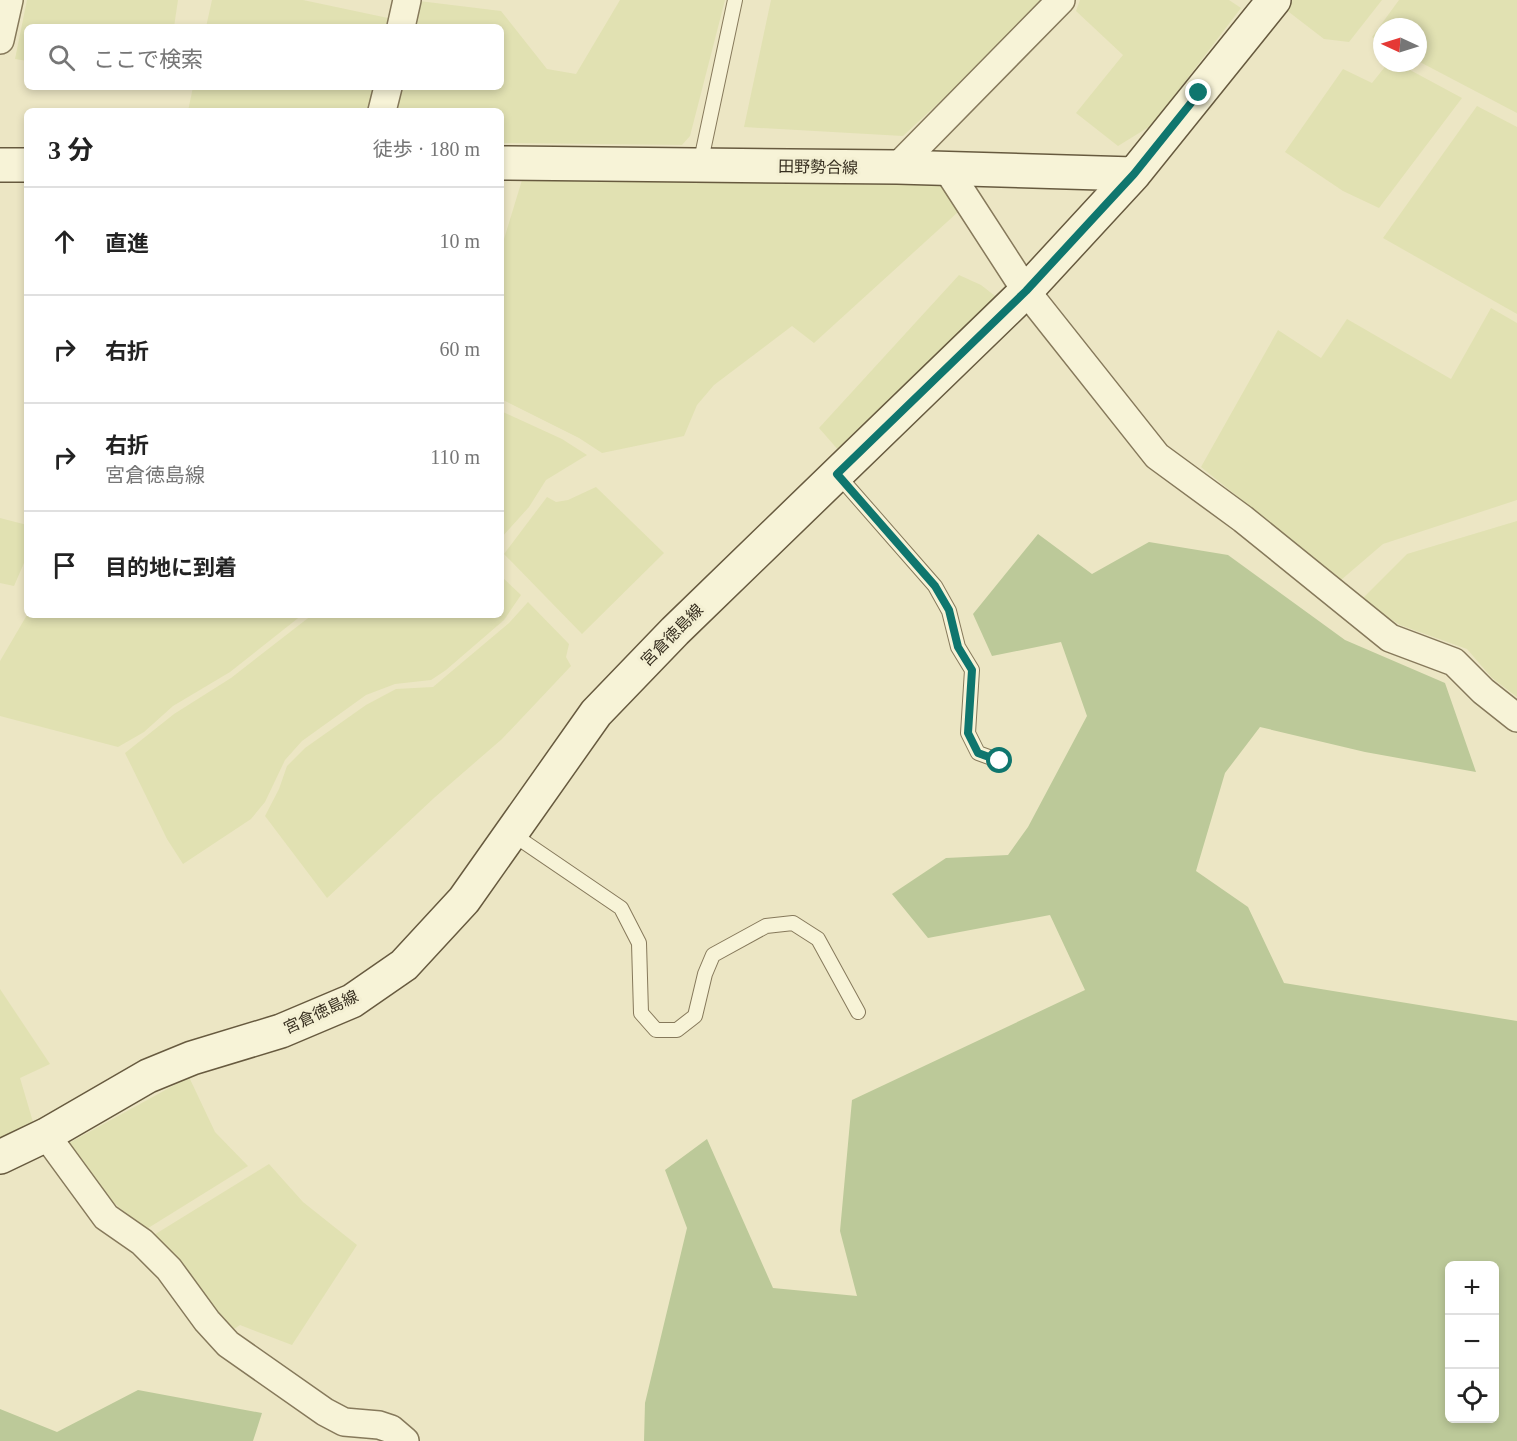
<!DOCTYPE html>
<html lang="ja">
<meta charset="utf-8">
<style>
:root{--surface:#fff;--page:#f2f2f2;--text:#222;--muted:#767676;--line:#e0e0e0}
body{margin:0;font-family:"Times New Roman","Noto Sans JP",serif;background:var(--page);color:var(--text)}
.controls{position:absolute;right:18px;bottom:18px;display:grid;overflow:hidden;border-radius:9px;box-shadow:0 3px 9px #0003}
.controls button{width:54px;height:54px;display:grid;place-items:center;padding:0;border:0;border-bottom:2px solid var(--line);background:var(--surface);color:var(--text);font:30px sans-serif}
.compass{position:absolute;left:1373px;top:18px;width:54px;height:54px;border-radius:50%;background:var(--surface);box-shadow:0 3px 9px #0003;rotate:274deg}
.stop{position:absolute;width:18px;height:18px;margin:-14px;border:4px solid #0f766e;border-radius:50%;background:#fff}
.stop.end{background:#0f766e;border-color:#fff;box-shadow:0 2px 6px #0008}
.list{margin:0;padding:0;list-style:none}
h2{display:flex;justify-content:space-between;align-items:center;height:78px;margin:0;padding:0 24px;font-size:26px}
h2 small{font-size:20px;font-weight:400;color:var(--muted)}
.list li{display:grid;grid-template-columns:39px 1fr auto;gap:18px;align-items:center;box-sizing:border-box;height:108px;padding:0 24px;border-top:2px solid var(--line)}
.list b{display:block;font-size:22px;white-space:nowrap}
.list p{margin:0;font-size:20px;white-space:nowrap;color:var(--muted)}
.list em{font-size:20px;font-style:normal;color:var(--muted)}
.icon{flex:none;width:33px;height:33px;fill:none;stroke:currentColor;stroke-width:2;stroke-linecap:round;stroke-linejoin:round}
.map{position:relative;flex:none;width:1517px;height:1441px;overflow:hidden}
.search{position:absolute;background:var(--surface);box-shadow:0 3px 9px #0003;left:24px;top:24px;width:480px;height:66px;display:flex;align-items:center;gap:15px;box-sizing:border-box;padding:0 21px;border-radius:9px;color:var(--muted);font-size:22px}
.panel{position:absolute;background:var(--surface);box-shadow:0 3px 9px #0003;left:24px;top:108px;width:480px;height:510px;border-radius:9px}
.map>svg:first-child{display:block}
.farmland{fill:#e1e1b2}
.green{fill:#bcc999;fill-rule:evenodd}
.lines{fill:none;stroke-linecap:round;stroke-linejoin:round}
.service-casing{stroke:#86795b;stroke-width:16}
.minor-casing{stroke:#86795b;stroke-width:30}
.secondary-casing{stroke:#675a3f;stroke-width:36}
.service{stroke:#f7f3d7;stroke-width:14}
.minor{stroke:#f7f3d7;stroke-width:27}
.secondary{stroke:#f7f3d7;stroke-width:33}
.route{stroke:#0f766e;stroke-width:8}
.labels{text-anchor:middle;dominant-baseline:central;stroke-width:6;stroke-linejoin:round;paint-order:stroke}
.street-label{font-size:16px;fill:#362e1f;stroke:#f4f0d3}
</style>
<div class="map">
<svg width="1517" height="1441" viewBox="0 0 1517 1441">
<rect width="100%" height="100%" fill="#ece6c4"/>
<path class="farmland" d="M27,0h151l-4,27h-147v34l-12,-2z
M212,0h91l85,18 -2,9h-180z
M620,0h105l-35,136 -8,9 -181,-2v-32h-107l6,-24h101v-60h-88l6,-26 82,10 46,58 29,5z
M771,0h276l-3,5 -141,131 -159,-9z
M1080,0h149l12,8 -89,117 -34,21 -42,-33 47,-58 -47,-44z
M1292,0h90l-33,42 -25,-3 -39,-30z
M1399,0h118v113l-99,-52v-34h-36v16l-10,-6z
M1388,63h9l65,35 -83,110 -36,-17 -58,-39 58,-83 29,14z
M193,87h180l-5,24h-180z
M1477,106l40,21v187l-134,-76z
M522,180l415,5 7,3 14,24 -144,131 -22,-17 -78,59 -17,20 -13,31 -82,17 -23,-15 -78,-39v-150z
M959,275l22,10 18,14 -159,153 -21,-24z
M1491,308l26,15v177l-134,44 -42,36 -140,-113 77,-137 43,28 26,-39 104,60z
M501,411l61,28 25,16 -41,25 -17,27 -28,31z
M596,487l68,66 -82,81 -78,-80 43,-57 9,5 12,-2z
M0,518l27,7v31l-13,30 -14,-3z
M1517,521v176l-25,-19 -25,-29 -67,-24 -39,-25 46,-46z
M501,576l20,19 -17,25 -58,50 -15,10 -36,4 -29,11 -64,46 -17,19 -20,42 -14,17 -68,45 -16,-25 -42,-86 49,-39 57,-36 81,-63h189z
M528,602l41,42 -3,13 5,9 -69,73 -68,59 -107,100 -62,-82 14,-27 8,-23 18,-18 61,-43 30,-16 37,-2 76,-64z
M27,615h275l-72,57 -57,34 -29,26 -26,15 -118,-31v-55z
M0,989l50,75 -30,14 13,44 -33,21z
M189,1077l26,55 33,34 -103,64 -32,-28 -27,-31 -17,-28z
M269,1164l34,38 54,43 -65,100 -52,-20 -6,4 -15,-5 -70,-86z"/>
<path class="green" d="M1038,534l54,40 57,-32 79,13 117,85 100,43 31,89 -111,-20 -105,-25 -35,46 -29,98 52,36 36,76 233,38v420h-873l1,-38 42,-175 -22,-58 42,-31 66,149 84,8 -17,-65 12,-131 233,-110 -35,-75 -122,23 -36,-44 54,-36 62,-3 20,-28 59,-111 -26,-74 -69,14 -19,-42zM1450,1266h44v152h-44z
M138,1390l124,23 -9,28h-253v-32l57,23z"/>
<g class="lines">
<defs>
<path id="service" d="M700,165l35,-165
M837,474l98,112 14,25 9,36 14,23 -4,63 10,20 22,8
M511,833l110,75 18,35 2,70 15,17h21l18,-14 10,-42 8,-19 53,-29 27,-3 25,16 40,73"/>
<path id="minor" d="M401,27l6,-27
M0,40l9,-40
M382,111l6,-24
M897,167l164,-167
M947,169l79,122 131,165 86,63 147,119 64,24 29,29 34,27
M46,1135l60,82 36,25 27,27 38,52 21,23 97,68 19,10 35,3 12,4 14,12"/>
<path id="secondary" d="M501,163l396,4 237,7
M0,165h27
M0,1157l46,-22 102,-59 44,-18 89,-27 71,-30 52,-36 60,-65 132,-187 79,-82 351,-340 108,-117 140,-174"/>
</defs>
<use href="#service" class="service-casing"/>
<use href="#minor" class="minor-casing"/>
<use href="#secondary" class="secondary-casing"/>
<use href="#service" class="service"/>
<use href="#minor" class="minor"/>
<use href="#secondary" class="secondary"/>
</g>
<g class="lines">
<path class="route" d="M1000,761l-22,-8 -10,-20 4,-63 -14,-23 -9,-37 -14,-24 -98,-112 189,-183 108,-117 65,-81"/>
</g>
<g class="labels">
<g class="street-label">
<text transform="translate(818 167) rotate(1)">田野勢合線</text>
<text transform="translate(672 635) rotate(-45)">宮倉徳島線</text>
<text transform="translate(321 1012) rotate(-25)">宮倉徳島線</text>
</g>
</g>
</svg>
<div class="controls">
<button>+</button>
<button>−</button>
<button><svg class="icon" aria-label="locate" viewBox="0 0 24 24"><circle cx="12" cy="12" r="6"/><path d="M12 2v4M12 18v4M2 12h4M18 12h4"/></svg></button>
</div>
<svg class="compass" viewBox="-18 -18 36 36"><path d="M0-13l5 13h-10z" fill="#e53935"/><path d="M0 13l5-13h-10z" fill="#767676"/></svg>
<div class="stop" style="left:1000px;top:761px"></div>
<div class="stop end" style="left:1199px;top:93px"></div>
<div class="search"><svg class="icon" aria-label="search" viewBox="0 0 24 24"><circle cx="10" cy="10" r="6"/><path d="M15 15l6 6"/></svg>ここで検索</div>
<section class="panel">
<h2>3 分<small>徒歩 · 180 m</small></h2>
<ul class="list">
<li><svg class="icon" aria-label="ahead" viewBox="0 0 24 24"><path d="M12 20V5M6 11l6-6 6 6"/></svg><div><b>直進</b></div><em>10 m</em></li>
<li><svg class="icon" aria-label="right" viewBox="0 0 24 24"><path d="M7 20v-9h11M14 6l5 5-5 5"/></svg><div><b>右折</b></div><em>60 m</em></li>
<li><svg class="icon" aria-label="right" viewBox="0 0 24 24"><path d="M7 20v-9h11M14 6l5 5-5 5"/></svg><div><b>右折</b><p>宮倉徳島線</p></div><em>110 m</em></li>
<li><svg class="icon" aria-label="arrive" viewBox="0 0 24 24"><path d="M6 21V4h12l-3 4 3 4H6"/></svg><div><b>目的地に到着</b></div></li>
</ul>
</section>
</div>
